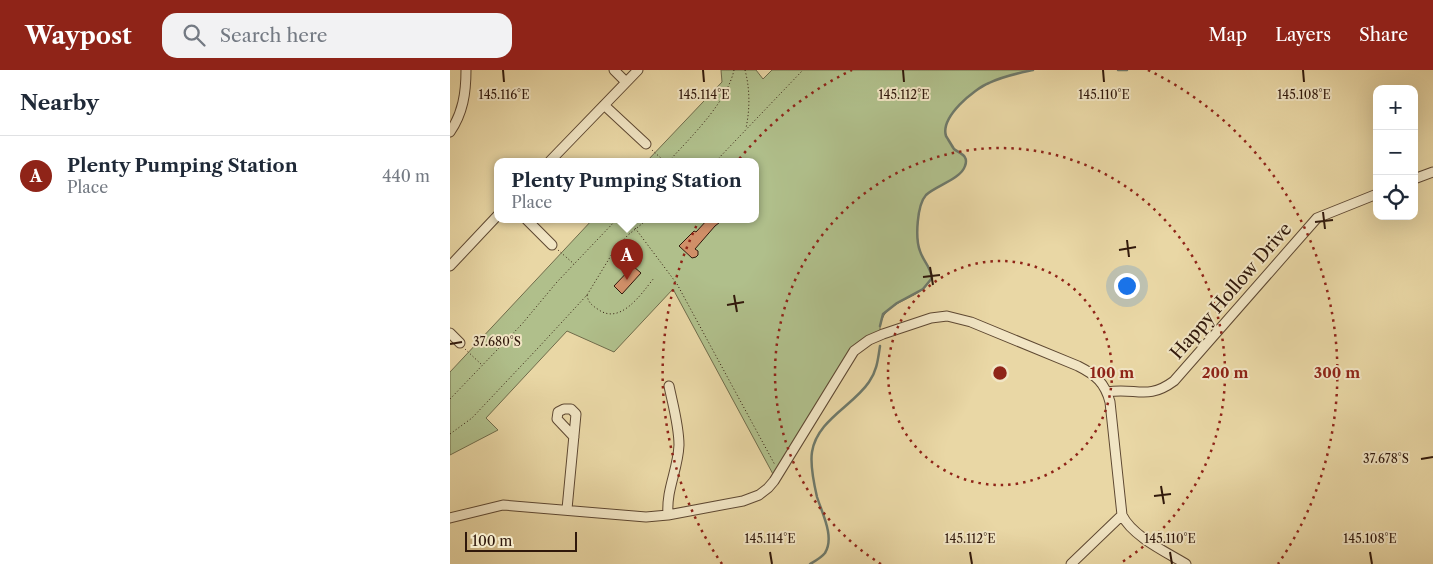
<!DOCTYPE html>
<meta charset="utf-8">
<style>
:root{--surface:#fff;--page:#f2f2f3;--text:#1f2937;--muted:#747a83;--line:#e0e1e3;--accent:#8f2418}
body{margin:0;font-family:"Libre Caslon Text",serif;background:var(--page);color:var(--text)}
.controls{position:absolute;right:15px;top:15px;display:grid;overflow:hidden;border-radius:10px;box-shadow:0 5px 20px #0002}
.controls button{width:45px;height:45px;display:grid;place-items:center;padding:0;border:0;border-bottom:1px solid var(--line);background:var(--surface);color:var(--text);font:25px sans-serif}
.scale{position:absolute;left:15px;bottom:12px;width:112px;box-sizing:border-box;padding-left:5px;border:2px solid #30180b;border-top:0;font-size:14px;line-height:18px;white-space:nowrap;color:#30180b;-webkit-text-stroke:4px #f1e5c4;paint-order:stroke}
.you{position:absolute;left:676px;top:215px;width:18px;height:18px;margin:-12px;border:4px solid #fff;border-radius:50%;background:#1a73e8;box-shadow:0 0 0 8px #1a73e833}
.badge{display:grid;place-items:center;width:32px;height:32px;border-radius:50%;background:var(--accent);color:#fff;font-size:16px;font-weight:700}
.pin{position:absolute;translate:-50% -41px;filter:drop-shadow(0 1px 2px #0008)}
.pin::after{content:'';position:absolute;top:26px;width:18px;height:15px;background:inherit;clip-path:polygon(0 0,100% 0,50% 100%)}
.popup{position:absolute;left:44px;top:88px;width:265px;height:65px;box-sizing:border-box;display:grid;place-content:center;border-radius:10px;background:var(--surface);filter:drop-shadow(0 1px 4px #0005);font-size:16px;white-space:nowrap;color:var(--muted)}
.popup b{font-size:19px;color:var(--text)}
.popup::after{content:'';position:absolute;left:50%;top:100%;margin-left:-10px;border:10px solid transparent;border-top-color:var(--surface)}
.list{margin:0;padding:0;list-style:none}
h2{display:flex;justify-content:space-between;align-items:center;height:65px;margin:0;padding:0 20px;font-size:21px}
h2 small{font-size:16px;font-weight:400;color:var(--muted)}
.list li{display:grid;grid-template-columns:32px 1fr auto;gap:15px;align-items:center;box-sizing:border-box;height:80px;padding:0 20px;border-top:1px solid var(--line)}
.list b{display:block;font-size:19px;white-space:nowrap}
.list p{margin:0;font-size:16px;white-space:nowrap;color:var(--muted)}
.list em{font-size:16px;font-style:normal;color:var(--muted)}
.icon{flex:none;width:28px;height:28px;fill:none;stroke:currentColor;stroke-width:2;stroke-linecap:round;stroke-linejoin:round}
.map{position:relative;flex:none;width:983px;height:494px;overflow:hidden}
header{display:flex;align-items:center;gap:30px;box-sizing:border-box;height:70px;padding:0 25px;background:var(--accent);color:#fff}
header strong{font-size:24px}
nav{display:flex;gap:28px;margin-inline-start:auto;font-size:18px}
.search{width:350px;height:45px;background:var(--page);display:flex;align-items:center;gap:12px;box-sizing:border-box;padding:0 18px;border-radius:15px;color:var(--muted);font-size:19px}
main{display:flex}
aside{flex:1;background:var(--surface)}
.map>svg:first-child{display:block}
.green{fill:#b0bf8b;stroke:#706c4b}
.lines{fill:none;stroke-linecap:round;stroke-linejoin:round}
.stream{stroke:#6e796a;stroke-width:2.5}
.building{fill:#d08f68;stroke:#30180b}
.street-casing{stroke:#5e4832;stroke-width:11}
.path{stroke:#30180b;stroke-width:1;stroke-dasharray:1 2.5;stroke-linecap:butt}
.street{stroke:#f1e5c4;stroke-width:9}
.ticks{fill:none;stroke:#30180b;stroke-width:2}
.ring{fill:none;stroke:#8f2418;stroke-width:2.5;stroke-dasharray:2.5 5}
.labels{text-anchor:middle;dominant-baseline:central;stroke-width:4;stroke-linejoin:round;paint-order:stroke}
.street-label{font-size:18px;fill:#30180b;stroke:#f1e5c4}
.ticks-label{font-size:12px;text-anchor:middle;fill:#30180b;stroke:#f1e5c4;stroke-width:4;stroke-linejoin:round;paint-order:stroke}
.centre{fill:#8f2418;stroke:#f1e5c4;stroke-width:2.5}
.ring-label{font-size:15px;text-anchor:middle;font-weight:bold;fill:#8f2418;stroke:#f1e5c4;stroke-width:4;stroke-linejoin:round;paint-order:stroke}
</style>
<header>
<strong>Waypost</strong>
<div class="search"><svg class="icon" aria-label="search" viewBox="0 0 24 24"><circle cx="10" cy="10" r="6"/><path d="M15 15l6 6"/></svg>Search here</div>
<nav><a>Map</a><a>Layers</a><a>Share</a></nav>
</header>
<main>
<aside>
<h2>Nearby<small></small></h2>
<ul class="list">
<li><span class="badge">A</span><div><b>Plenty Pumping Station</b><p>Place</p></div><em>440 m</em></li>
</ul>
</aside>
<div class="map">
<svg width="983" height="494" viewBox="0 0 983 494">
<rect width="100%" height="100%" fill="#e9d7a5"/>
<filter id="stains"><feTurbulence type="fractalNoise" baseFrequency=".004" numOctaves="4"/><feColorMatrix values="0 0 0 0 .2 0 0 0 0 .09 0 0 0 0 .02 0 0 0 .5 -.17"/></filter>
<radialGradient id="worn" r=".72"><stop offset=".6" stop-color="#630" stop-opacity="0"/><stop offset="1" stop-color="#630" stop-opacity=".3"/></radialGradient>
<path class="green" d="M271,0h35l7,9 9,-9h261c-14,3 -30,6 -44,13 -15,6 -49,34 -43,53 2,3 6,10 8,13 6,5 15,6 11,17 -4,13 -30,20 -39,29 -9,10 -11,43 -6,56 3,10 11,16 12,27 -3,4 -6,9 -10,12 -18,13 -43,15 -42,42l-16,7 -80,122h-3l1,3 -8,12 -101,-187 -59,63 -47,-21 -81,87 12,12 -48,25v-83l143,-153h163v-58h-109l75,-79z"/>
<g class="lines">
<path class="stream" d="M668,0h9
M430,256l3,-12 14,-11 26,-14 9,-11c-1,-11 -9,-17 -12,-27 -5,-13 -3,-46 6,-56 9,-9 35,-16 39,-29 4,-11 -5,-12 -11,-17 -2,-3 -6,-10 -8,-13 -6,-19 28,-47 43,-53 14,-7 30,-10 44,-13
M360,494c5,-3 11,-6 15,-11 10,-16 -3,-40 -8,-56 -3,-13 -7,-32 -5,-45 5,-32 41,-46 57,-70 8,-11 9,-23 11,-36"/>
</g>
<path class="building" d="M258,149h16l-9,7 -20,23 3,2v4l-2,2 -4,1 -13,-12 15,-15 2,1z
M183,196l8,7 -19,21 -8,-8z"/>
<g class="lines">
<defs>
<path id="street" d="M164,0l11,11
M154,35l42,39
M0,62c13,-19 16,-39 16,-62
M100,91l88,-91
M964,109l19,-7
M76,149l26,26
M0,196l48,-51
M0,263l10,10
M657,322c29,-5 40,9 67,-11l143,-163 60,-24
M117,439l9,-95 -5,-5h-7l-6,3 -1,7 17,18
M218,445c-2,-26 10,-45 11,-70 0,-19 -6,-40 -10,-59
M0,448l53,-13 143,12 22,-2 75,-14 16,-6 9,-7 6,-7 80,-130 15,-11 14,-6 48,-16 16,-2 24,6 107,44c18,9 27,17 32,36l12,113c10,21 44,37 64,49
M621,494l51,-49"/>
</defs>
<use href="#street" class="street-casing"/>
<path class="path" d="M295,0c5,19 5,39 1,58
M202,80l12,11
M219,91c22,-24 58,-59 65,-91
M266,91l87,-91
M185,158l42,56 98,181
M108,180l16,14
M137,225c1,8 6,11 12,15 22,15 43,-17 55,-32
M15,279l17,16
M0,329l72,-75 35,-42 60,-63
M0,364l22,-16 66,-70 49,-53 28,-46 13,-14 20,-16"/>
<use href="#street" class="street"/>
</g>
<path class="ticks" d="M53,0l1,12M253,0l1,12M453,0l1,12M653,0l1,12M853,0l1,12M873,142l2,17M865,152l18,-2M677,170l2,17M669,180l17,-3M480,197l3,18M473,207l17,-2M284,225l3,17M277,235l17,-3M0,274l12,-2M971,389l12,-2M711,416l3,18M704,426l17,-2M320,482l2,12M520,482l2,12M720,482l2,12M920,482l2,12"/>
<g class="ring">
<circle cx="550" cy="303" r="112"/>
<path d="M431 494A225 225 0 1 1 669 494"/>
<path d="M272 494A337 337 0 0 1 402 0M698 0A337 337 0 0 1 828 494"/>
</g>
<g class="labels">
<g class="street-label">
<text transform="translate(781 221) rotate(-49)">Happy Hollow Drive</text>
</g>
</g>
<g class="ticks-label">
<text x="54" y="29">145.116°E</text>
<text x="254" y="29">145.114°E</text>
<text x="454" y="29">145.112°E</text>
<text x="654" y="29">145.110°E</text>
<text x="854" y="29">145.108°E</text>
<text x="47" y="276">37.680°S</text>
<text x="936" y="393">37.678°S</text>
<text x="320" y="473">145.114°E</text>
<text x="520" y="473">145.112°E</text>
<text x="720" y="473">145.110°E</text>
<text x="920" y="473">145.108°E</text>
</g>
<circle cx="550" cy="303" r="8" class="centre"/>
<g class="ring-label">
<text x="662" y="308">100 m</text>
<text x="775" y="308">200 m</text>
<text x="887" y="308">300 m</text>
</g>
<rect width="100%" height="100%" filter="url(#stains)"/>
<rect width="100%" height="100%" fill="url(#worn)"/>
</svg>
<div class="controls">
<button>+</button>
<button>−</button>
<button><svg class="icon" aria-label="locate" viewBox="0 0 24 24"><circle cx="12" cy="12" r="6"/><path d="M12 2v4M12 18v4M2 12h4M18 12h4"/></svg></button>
</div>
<div class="scale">100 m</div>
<div class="you"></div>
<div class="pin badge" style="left:177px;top:210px">A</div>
<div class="popup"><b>Plenty Pumping Station</b>Place</div>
</div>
</main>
